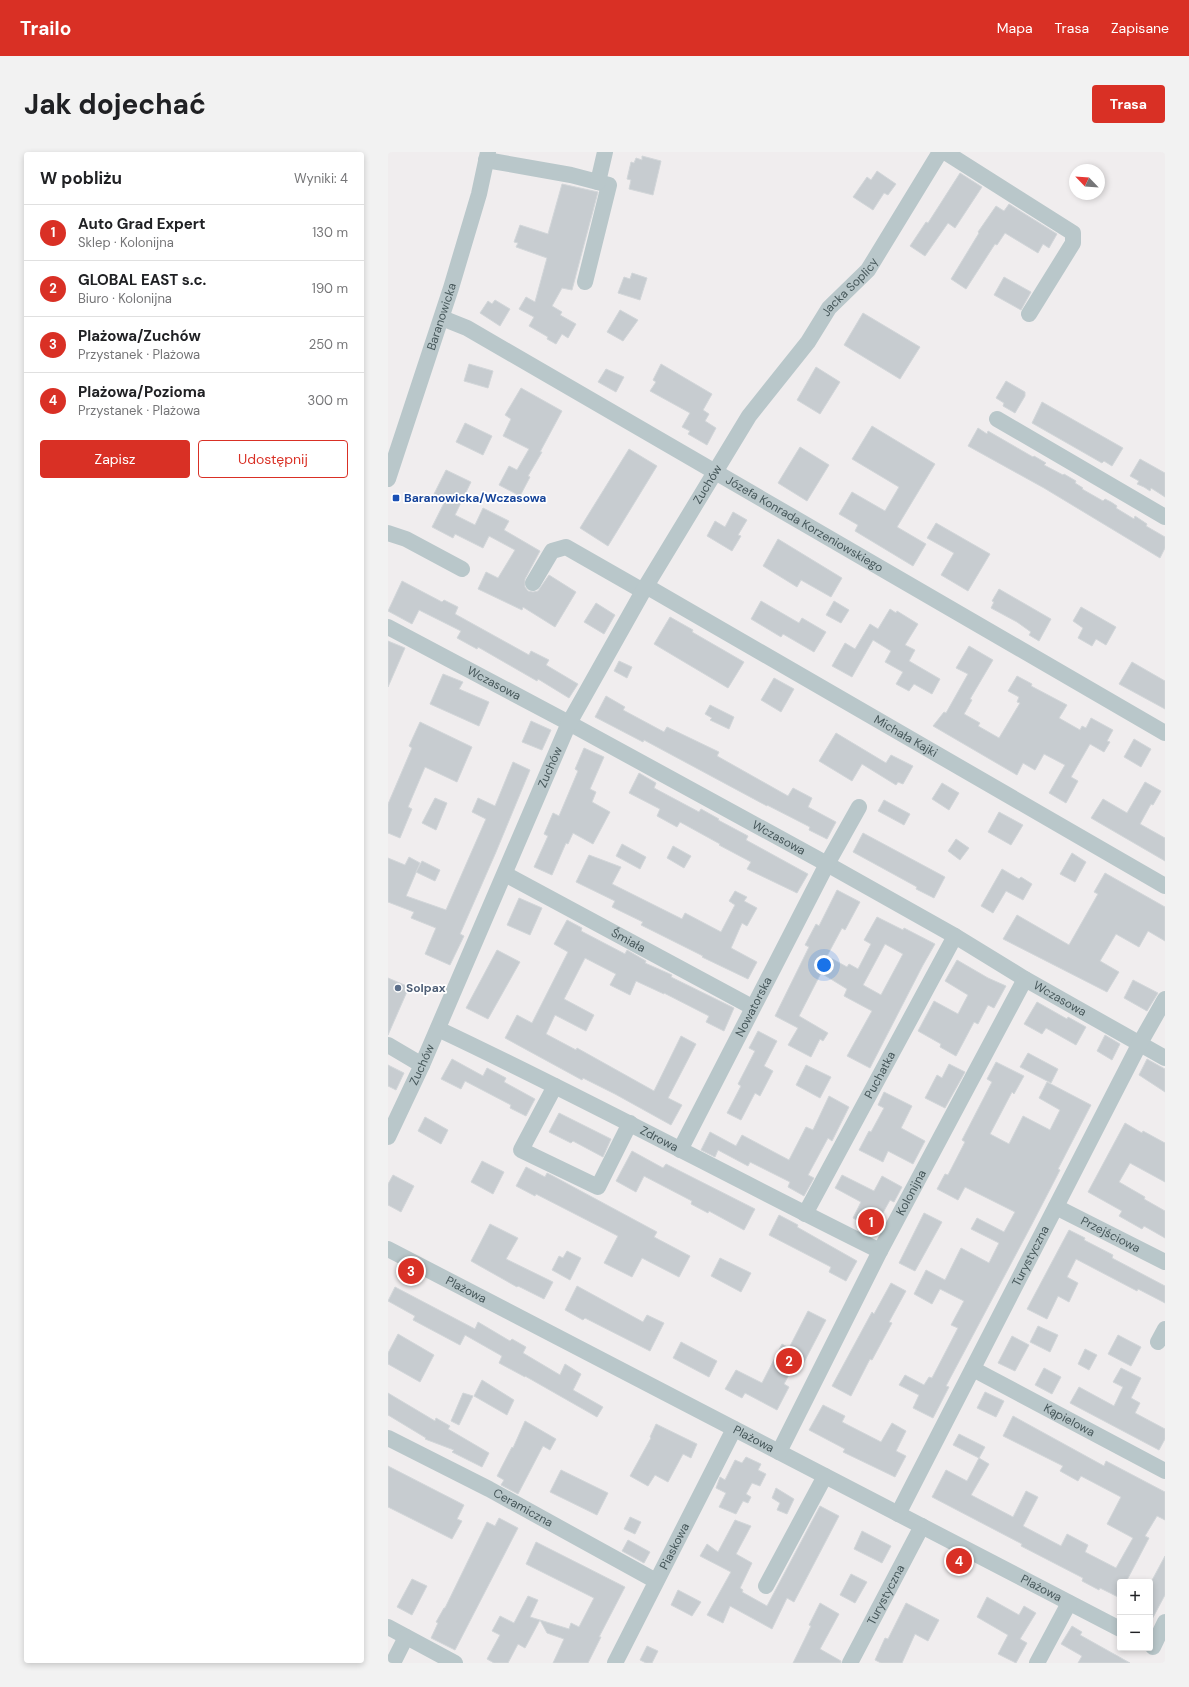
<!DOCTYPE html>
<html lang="pl">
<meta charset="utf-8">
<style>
:root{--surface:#fff;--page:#f2f2f2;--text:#202124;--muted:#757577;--line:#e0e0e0;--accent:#d93025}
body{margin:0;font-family:"DM Sans",sans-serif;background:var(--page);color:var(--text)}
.controls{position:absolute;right:12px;bottom:12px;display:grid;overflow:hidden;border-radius:4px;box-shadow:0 2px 6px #0003}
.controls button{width:36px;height:36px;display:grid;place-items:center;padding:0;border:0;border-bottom:1px solid var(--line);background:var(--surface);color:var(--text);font:20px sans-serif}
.compass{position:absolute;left:681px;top:12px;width:36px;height:36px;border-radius:50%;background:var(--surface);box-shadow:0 2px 6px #0003;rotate:295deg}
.you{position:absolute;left:436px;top:813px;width:14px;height:14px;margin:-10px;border:3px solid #fff;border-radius:50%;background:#1a73e8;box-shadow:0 0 0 6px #1a73e833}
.badge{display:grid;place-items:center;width:26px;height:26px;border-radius:50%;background:var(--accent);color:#fff;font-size:13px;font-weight:700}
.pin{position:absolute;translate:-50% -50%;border:2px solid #fff;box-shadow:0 1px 4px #0006}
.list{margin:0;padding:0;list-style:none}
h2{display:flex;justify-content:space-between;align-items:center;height:52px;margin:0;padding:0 16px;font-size:17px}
h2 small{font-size:13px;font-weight:400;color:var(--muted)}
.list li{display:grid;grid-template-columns:26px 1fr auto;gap:12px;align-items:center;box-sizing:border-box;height:56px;padding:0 16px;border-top:1px solid var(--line)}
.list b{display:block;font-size:15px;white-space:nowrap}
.list p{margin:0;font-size:13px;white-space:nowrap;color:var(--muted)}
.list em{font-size:13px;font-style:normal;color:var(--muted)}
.actions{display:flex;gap:8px;padding:12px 16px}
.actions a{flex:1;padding:9px 0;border:1px solid var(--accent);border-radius:4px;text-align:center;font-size:14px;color:var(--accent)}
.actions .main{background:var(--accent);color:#fff}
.map{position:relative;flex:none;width:777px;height:1511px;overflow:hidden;border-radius:4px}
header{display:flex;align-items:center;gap:24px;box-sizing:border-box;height:56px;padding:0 20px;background:var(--accent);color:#fff}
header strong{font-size:19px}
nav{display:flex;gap:22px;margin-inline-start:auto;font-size:14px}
.intro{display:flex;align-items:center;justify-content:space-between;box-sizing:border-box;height:96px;padding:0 24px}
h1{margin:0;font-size:28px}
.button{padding:10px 18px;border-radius:4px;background:var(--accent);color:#fff;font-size:14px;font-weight:700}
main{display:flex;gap:24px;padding:0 24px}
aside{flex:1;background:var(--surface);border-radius:4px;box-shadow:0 2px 6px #0003}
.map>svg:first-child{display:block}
.building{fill:#c7ccd0;stroke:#d2d6d9;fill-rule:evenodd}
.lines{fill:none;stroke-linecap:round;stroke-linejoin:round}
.minor{stroke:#b9c7ca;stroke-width:16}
.transit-dot{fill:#1a4fb4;stroke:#fff;stroke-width:1.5}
.service-dot{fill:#5c6f8a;stroke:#fff;stroke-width:1.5}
.labels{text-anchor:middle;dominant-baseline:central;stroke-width:3.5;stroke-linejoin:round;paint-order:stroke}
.street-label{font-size:12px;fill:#46575a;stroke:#fff}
.transit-label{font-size:12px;font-weight:bold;fill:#164399;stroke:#fff;text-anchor:start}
.service-label{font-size:12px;font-weight:bold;fill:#4e5e75;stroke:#fff;text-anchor:start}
</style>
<header>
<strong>Trailo</strong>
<nav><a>Mapa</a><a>Trasa</a><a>Zapisane</a></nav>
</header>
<div class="intro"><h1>Jak dojechać</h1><a class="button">Trasa</a></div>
<main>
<aside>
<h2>W pobliżu<small>Wyniki: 4</small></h2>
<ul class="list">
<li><span class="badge">1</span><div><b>Auto Grad Expert</b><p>Sklep · Kolonijna</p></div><em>130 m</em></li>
<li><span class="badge">2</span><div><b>GLOBAL EAST s.c.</b><p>Biuro · Kolonijna</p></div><em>190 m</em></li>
<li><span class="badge">3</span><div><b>Plażowa/Zuchów</b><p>Przystanek · Plażowa</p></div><em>250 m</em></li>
<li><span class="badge">4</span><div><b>Plażowa/Pozioma</b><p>Przystanek · Plażowa</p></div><em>300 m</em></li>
</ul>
<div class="actions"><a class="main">Zapisz</a><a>Udostępnij</a></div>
</aside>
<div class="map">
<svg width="777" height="1511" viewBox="0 0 777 1511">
<rect width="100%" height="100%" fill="#f0edee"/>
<path class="building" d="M254,4l19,5 -8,34 -24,-6 2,-9 -4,-1 4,-17 3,1 2,-5 6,2z
M489,19l19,13 -8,11 -4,-2 -11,17 -20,-13 14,-20 4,3z
M572,21l22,14 -27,41 -7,-5 -23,33 -15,-10 16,-24 2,1z
M174,32l36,8 -26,98 -10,-2 -10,18 10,6 -2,3 16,9 -8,14 -6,-4 -6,10 -9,-5 1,-2 -19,-11 5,-9 -15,-8 7,-12 9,5 12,-44 -31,-11 2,-4 -4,-1 6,-17 28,9z
M621,52l48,30 -8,14 -6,-4 -5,9 -33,-20 -8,12 -2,-1 -29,45 -15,-10 28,-46 -1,-1 18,-26 8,5z
M244,121l15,5 -7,22 -22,-7 6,-16 6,2z
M616,125l27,15 -10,18 -27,-15z
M107,148l15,9 -10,17 -20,-13 8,-12 4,3z
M232,158l18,10 -15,21 -16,-9z
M475,161l57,34 -20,32 -56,-34z
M81,212l24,7 -5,17 -24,-7z
M273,212l51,30 -9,16 6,4 -4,7 11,7 -9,17 -19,-11 2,-3 -8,-4 8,-14 -40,-22 6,-9 -3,-2z
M428,215l24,15 -20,32 -23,-14z
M218,217l18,8 -8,15 -18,-10z
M618,229l19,11v4l-10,17 -12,-7 1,-3 -8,-5z
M133,236l41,23 -22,41h2l-14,24 2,1 -10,19 -21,-11 10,-19 8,4 12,-21 -26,-13 8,-17 -6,-4z
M654,250l81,46 -11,18 -8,-5 -2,2 -70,-40z
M77,271l27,13 -9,19 -27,-13z
M484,274l63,38 -38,63 29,17 -13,22 -58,-35 3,-6 -19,-11 13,-22 33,19 14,-24 -47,-28z
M590,276l9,6 1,-3 45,26 1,-1 12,7 -2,2 19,10 1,-1 12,7 -1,2 8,5 -1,1 21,12 2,-2 6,3 6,4 -1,2 18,11 1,-3 12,8 -1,2 19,11v11l-5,10 -116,-70 -76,-42z
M412,295l29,18 -22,36 -29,-18z
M241,297l28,17 -49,80 -28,-18z
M752,307l25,14v24l-14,-9 -1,3 -6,-4 -7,-3 2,-3 -9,-5z
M58,318l25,12 -16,33 20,10 8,-17 26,13 -5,9 36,21 -15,28v8l3,4 5,1 5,-1 11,-16 27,17 -21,35 -32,-20 -1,3 -44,-21 8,-17 12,6 17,-28 -26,-14 -6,12 -28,-14 -2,4 -21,-11 14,-28 -12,-5z
M345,360l14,8 -9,15 3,1 -9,15 -25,-15 8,-15 10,6z
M548,371l54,31 -22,37 -27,-16 13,-22 -27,-15z
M390,387l64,39 -11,19 -30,-17 -4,7 -34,-21z
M14,429l40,21 2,-2 14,7 -3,7 74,41 2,-4 18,9 -3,5 32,19 -9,14 -31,-19 -1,2 -59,-34 -1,2 -20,-11 4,-7 -42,-21 -7,14 -24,-13z
M611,437l52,30 -12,22 -10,-6 2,-3 -14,-10 -26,-14 3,-6 -2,-1z
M373,449l38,22 3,-5 24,14 -12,20 -31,-18 -2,3 -30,-18z
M446,449l15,9 -8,13 -15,-8z
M208,451l19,12 -11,19 -20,-12z
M693,455l35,20 -10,18 -10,-6 -4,7 -14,-8 5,-10 -10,-7z
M502,457l6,4 1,-2 21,13 -13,21 10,5 -6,11 31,18 -8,15 -18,-10 -5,7 -13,-7 7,-12 -18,-10 6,-11 -18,-11 -21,37 -20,-11 13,-23 10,6 15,-25 8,5z
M282,465l23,13 -1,2 52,30 -16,26 -74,-44z
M0,489l17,7 -17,39z
M581,494l24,14 -23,39 2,1 -8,14 16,9 -2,3 21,12 21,-35 -3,-1 2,-5 -11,-6 9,-15 15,8 -1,2 36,19 -8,13 21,12 2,-4 4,2 5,-10 22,12 -6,11 3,1 -6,10 -14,-8 -19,33 7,4 -12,22 -17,-10 16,-28 -21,-11 -9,16 -12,-7 -6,12 -84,-49 11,-14 2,1 22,-39 -12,-6z
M231,509l13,6 -5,11 -13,-7z
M744,510l33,19v28l-46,-25z
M55,522l20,8 -4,7 30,13 -10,24 -49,-22z
M386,526l20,11 -13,23 -20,-12z
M218,544l19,11 -2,3 41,22 3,-5 52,25 -2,4 71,40 5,-8 19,10 -4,9 28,15 -9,17 -18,-9 1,-3 -43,-22v1l-123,-66 -1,2 -48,-25z
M322,553l24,12 -5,12 -19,-9 2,-2 -7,-4z
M143,569l20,9 -9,20 -20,-8z
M32,570l52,25 -15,35 -32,-15 -17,40 4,2 -12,29 -12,-5v-29l24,-56 -3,-2z
M448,581l50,30 5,-8 22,11 -10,18 -5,-2 -2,3 -34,-21 -10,17 -33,-20z
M746,587l17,10 -10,18 -17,-10z
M196,596l20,9 -14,32 6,3 -4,10 18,10 -17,32 -20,-11 -5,11 -2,-1 -14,32 -18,-8 14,-31 -4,-2 9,-21 6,3 19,-45 -3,-2z
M125,610l17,8 -34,82 -36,82 4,2 -14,29 -25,-11 11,-26 -25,-10 3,-6 -26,-10v-44l17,7 4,-8 11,6 -14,33 40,14 40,-91 -14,-7 6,-14 17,8z
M251,621l17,10 -2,5 45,24 2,-3 18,10 -1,1 30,16 -2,4 62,34 -11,19 -50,-24 4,-7 -32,-17 1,-1 -40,-22 -3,5 -20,-11 3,-7 -31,-16z
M757,630l16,9 -8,14 -2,-1 -11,20 25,14v23l-74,-43 12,-19 24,14z
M554,631l17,10 -10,17 -17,-11z
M47,646l12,5 -11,27 -14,-7z
M496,648l26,14 -6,11 -26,-14z
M611,660l24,13 -12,20 -23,-13z
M475,681l82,44 -11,21 -18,-9 1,-2 -64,-35z
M568,687l13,9 -9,12 -12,-9z
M234,692l24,13 -6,12 -24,-13z
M285,694l18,10 -7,12 -17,-10z
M684,701l14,9 -11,20 -15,-8z
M201,703l32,12 -9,17 70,35 3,-6 36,19 14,-27 -6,-4 6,-10 12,6 -3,4 13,7 -10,18 -5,-3 -11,25 26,14 -9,17 -46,-22 1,-1 -62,-31 2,-3 -31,-15 3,-6 -39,-19z
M34,709l18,9 -5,11 -19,-9z
M614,717l17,10 2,-2 11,7 -9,16 -17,-9 -13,22 -12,-7z
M717,721l60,34v34l-17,-10 -9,16 -23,-13 -16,27 19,11 -12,20 -104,-53 14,-24 52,30 29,-51 -4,-2z
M449,738l23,12 -15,28 -3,-2 -15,28 20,11 2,-3 9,5 13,-25 -7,-4 13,-23 26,13 1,-2 31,16 -12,21 -53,103 -23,-12 25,-45 -28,-15 3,-7 -26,-16 -22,43 29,17 -5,8 -3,-2 -9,18 -23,-12 10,-17 -23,-12 34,-69 -4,-2 11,-21 3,2zM497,792l18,10 -22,41 -18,-10z
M131,746l23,10 -12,27 -23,-10z
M179,768l15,8 -1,3 44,23 2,-4 19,11 -1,2 27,12 -1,2 63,31 -10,23 -18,-9 3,-6 -45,-23v1l-28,-13 -6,14 -20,-10 6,-11 -31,-16 -21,41 30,16 -8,16 -31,-16 -9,19 30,16 1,-2 77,43 27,-55 15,8 -28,54 14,7 -11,20 -56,-31 -32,-16 -1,2 -77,-42 12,-23 15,8 36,-71 -14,-8z
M109,798l23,12 -32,57 -22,-11z
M569,808l31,18 18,8 -12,22 -6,-3 -10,19 -4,-2 -18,34 -16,-9 1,-3 -23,-13 16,-30 24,13 10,-19 -23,-14z
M0,826l21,9 -21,48z
M745,828l25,13 -11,18 -23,-13z
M649,850l30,17 1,-2 18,10 -10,18 -30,-17 -4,6 -18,-10z
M370,879l19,10 -13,25 9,5 -13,25 -5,-3 -14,27 -14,-7 14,-27 -3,-2 17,-33 -6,-3z
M717,883l15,9 -8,16 -15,-9z
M640,901l30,16 -7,14 -31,-16z
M64,907l31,17 4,-8 19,10 -2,4 31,17 -9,17 -16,-8 1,-3 -46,-24 -4,8 -20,-10z
M759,907l18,10v23l-26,-17z
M608,910l28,14 -10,18 -2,-2 -22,42 19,10 14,-28 27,14 10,-20 -21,-12 8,-16 44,23 -33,64 2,1 -29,56 -85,160 3,1 -16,31 -20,-10 6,-13 -20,-10 6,-10 19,10 5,-8 3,1 26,-50 -7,-3 13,-24 -24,-12 -8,15 -18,-10 12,-24 19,10 16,-32 28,15 10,-20 -28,-14 6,-11 27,14 11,-20 -50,-25 -7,13 -21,-11 8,-15 3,1 17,-33 -3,-2 30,-58 -5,-3z
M561,912l16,8 -20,36 -20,-10 12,-23 5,3z
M0,913l16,8 -8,17 -8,-4z
M418,913l25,12 -11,21 -24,-13z
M496,940l28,14 -11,22 24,13 -12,23 -25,-13 -5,11 -24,-12 10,-19 2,1 13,-24 -6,-3z
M441,944l20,11 -17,34 -4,-3 -20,37 6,3 -10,18 -16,-9 2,-5 -40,-20 -2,4 -30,-16 -3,7 -14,-7 9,-18 26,14 6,-11 47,25 17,-33 7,3z
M171,961l52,26 -8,18 -30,-16 -2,2 -22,-11z
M37,965l23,13 -7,14 -23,-13z
M737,971l17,10 1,-2 22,12v39l-35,-19 -11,19 26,15 -1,2 21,12v27l-21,-12 -2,3 -23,-13 3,-5 -34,-19z
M244,999l31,17 3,-4 89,45 -11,21 -35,-19 -1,2 -17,-9 1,-3 -48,-25 -8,16 -20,-11z
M94,1009l22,11 -11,22 -22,-12z
M138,1015l19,10 2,-4 6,3 104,56 -3,5 36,19 -11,21 -37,-19 -10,19 -28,-14 14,-27 -82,-42 -1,2 -19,-10z
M5,1023l21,11 -13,26 -13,-7v-21z
M454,1023l32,16 8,-15 20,11 -8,15 -4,-2 -16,29 -21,-11 8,-16 -26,-14z
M536,1061l18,9 -27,49 -16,-8z
M391,1063l19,10 -1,2 60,34 -11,20 -17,-9 2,-5 -62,-32z
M102,1072l28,14 -12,21 47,23 -9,17 -26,-13 -1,1 -46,-26z
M681,1078l16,8 -1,2 29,15 -1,3 53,28v17l-27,-14 -1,2 -61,-32 -9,18 11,6 -9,19 -11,-6 -11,23 -20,-10z
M179,1099l14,7 -11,22 -18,-10 7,-14 4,2z
M332,1106l31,15 -10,19 -30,-16z
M503,1131l15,8 -17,31 3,1 -20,37 -2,-1 -19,37 -19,-10 40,-74 2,2z
M189,1134l66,36 4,-7 17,8 -14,28 -65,-33 -2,2 -18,-10z
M7,1135l80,42 3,-7 32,19 2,-2 14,8 -3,6 37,22 5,-11 16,10 -8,16 30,17 -6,10 -72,-41v1l-26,-14 3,-7 -37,-21 -5,10 -47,-25 2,-4 -27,-15z
M420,1159l18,9 -25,48 -7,-3 -10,19 5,3 -12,23 -32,-17 -3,5 -17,-9 11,-19 26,13 20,-39 7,4z
M650,1174l20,9 -8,17 -20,-10z
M10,1182l36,21 -14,27 -32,-18v-11z
M730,1183l23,12 -10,19 -23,-12z
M624,1184l17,9 -14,26 -17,-8z
M293,1190l36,19 -8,16 -36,-19z
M697,1197l12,6 -8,15 -11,-6z
M656,1216l17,9 -9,17 -17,-9z
M733,1216l20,10 -10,20 9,5 -5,10 30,16v10l-6,11 -89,-47 9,-16 35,19 9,-19 -10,-5z
M94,1228l32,20 -7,15 -33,-19z
M597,1240l19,9 -8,16 -19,-9z
M0,1241l47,28 1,-3 14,8 -2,3 41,24 -7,14 -30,-15 2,-2 -29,-11 1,-1 -38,-23z
M75,1241l10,3 -14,29 -8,-4z
M435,1253l22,11 -3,6 39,20 11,-19 14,8 -10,20 10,5 -11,21 -52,-25 2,-3 -36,-19z
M625,1264l91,50 2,-5 59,31v28l-8,-4 -12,20 4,2 -23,44h-6v16l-20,-10 -1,2 -17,-9 1,-3 -62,-32 1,-2 -90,-47 14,-27 21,11 12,-23 10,6 -18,31 42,22 13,-26 12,6 -15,29 38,20 6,-12 21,11 -3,7 31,16 17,-30 -26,-14 14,-27 -40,-21 -3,5 -18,-10 3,-5 -60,-30z
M137,1269l31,18 -6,11 -7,-4 -25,48 -17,-9 3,-5 -7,-4 15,-29 1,1z
M268,1272l41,20 -6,14 -8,-4 -15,28 -13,-7 -7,11 -18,-10 21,-38 -1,-1z
M571,1282l26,13 -6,11 -26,-13z
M358,1305l15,7 -3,6 8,4 -6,12 -8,-3 -6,11 5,3 -3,6 -5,-2 -7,13 -17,-7 7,-14 -10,-5 4,-11 5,3 10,-20 7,3z
M0,1314l76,39 -7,14 5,2 -10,18 -64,-32z
M173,1318l47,23 -11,22 -47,-23z
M388,1336l18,11 -7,15 -10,-4 3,-7 -8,-5z
M432,1354l19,10 -45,86 -7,-4 -15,31 -42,-23 -7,17 -16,-8 24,-43 -31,-16 7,-12 11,8 17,-32 16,6 -15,28 16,9 -12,25 3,2 -1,2 25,14z
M242,1365l11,5 -6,12 -11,-5z
M111,1366l19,10 -63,122 -24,-12 7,-15 -2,-1 8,-14h1l42,-86 8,4z
M474,1379l29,15 -9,17 -28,-14z
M240,1388l22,12 -6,11 -22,-12z
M148,1390l89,45 -26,50h2l-13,26h-35l11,-24 -17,-6 -7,-13 29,9 2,-6 8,4 15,-29 -68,-34z
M777,1404v39l-15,28v-39z
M463,1422l16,8 -12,21 -15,-8z
M24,1427l15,7 -15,29 -15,-8z
M290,1438l23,12 -9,14 -21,-11z
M140,1444l10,4 -8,17 10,3 -15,28 -7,-4 -10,19h-14l-7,-4 13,-24 -8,-4 8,-15 14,7z
M599,1445l32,18 5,-9 12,7 -16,26 7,4 -11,20 -18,-9 10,-19 -31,-18z
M432,1451l19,11 -19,35 21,12v2h-48l18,-37 -2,-1z
M518,1451l33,17 -11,21 -13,-7 -13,29h-21l-6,-3 10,-22 3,1z
M684,1474l10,6 -2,3 50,28h-52l4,-7 -21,-12z
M259,1494l11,5 -6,12h-6l-6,-3z"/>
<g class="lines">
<g class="minor">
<path d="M557,0l128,81v10l-44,71"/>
<path d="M98,8l85,15 38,10 -24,97"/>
<path d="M210,30l7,-30"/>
<path id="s1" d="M54,166l25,10 698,405"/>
<path d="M609,267l168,98"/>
<path id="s2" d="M0,327l63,-191 28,-94 9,-42"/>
<path d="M0,381l18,6 56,30"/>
<path d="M145,431l19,-32 14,-4 77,44"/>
<path id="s3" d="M258,434l519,300"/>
<path id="s4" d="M0,475l181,96 258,141 128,72 70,43 140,79"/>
<path id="s5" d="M117,722l247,133"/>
<path id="s6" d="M50,877c149,70 294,149 442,222"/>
<path d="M0,893l34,20"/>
<path d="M167,934l-34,64 77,37 32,-64"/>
<path id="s7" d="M0,985l34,-72 147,-342 77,-137 103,-170 59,-74 21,-34 39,-38 72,-118"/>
<path id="s8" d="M292,998l147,-286 32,-57"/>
<path id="s9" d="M668,1055l109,55"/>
<path id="s10" d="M417,1062l150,-278"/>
<path id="s11" d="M0,1097l732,380"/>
<path d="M770,1190l7,-13"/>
<path id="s12" d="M585,1217l192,102"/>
<path id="s13" d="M0,1286l101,51 167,92"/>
<path id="s14" d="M391,1300l101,-201 145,-272"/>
<path id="s15" d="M510,1362l242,-471 25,-44"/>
<path d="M378,1434l59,-110"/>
<path d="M0,1475l67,36"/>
<path d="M765,1495l12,-25"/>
<path d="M5,1511l13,-26"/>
<path id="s16" d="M227,1511l119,-234"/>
<path id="s17" d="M462,1511l72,-137"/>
<path d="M649,1511l32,-60"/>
</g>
</g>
<rect class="transit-dot" x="4" y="342" width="8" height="8" rx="2"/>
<circle class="service-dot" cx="10" cy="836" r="4"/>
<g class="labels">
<g class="street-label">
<text stroke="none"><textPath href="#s7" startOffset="972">Jacka Soplicy</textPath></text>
<text stroke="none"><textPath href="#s2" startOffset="171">Baranowicka</textPath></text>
<text stroke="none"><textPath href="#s7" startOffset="728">Zuchów</textPath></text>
<text stroke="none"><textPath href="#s1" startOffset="417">Józefa Konrada Korzeniowskiego</textPath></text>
<text stroke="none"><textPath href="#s4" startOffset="120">Wczasowa</textPath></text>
<text stroke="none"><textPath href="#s3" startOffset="300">Michała Kajki</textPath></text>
<text stroke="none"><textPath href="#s7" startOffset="404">Zuchów</textPath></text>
<text stroke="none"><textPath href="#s4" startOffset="444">Wczasowa</textPath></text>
<text stroke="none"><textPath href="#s5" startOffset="140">Śmiała</textPath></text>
<text stroke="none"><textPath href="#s4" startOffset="768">Wczasowa</textPath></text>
<text stroke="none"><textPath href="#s8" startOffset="161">Nowatorska</textPath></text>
<text stroke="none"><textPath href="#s7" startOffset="80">Zuchów</textPath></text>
<text stroke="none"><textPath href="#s10" startOffset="158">Puchatka</textPath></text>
<text stroke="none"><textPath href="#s6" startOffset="247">Zdrowa</textPath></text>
<text stroke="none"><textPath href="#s14" startOffset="291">Kolonijna</textPath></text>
<text stroke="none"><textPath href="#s9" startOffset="61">Przejściowa</textPath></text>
<text stroke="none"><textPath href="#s15" startOffset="290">Turystyczna</textPath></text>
<text stroke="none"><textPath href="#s11" startOffset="88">Plażowa</textPath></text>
<text stroke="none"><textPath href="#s12" startOffset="109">Kąpielowa</textPath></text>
<text stroke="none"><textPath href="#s11" startOffset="412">Plażowa</textPath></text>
<text stroke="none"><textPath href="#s13" startOffset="152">Ceramiczna</textPath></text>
<text stroke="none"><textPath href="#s16" startOffset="131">Piaskowa</textPath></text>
<text stroke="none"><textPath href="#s11" startOffset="736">Plażowa</textPath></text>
<text stroke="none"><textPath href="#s17" startOffset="77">Turystyczna</textPath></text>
</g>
<g class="transit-label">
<text x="16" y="346">Baranowicka/Wczasowa</text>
</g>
<g class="service-label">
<text x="18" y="836">Solpax</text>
</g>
</g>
</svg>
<div class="controls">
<button>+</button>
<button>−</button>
</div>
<svg class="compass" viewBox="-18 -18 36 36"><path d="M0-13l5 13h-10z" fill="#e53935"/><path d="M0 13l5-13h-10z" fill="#757577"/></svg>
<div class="you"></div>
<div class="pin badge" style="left:483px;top:1070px">1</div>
<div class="pin badge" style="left:401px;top:1209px">2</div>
<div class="pin badge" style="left:23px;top:1119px">3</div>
<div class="pin badge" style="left:571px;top:1409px">4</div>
</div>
</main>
